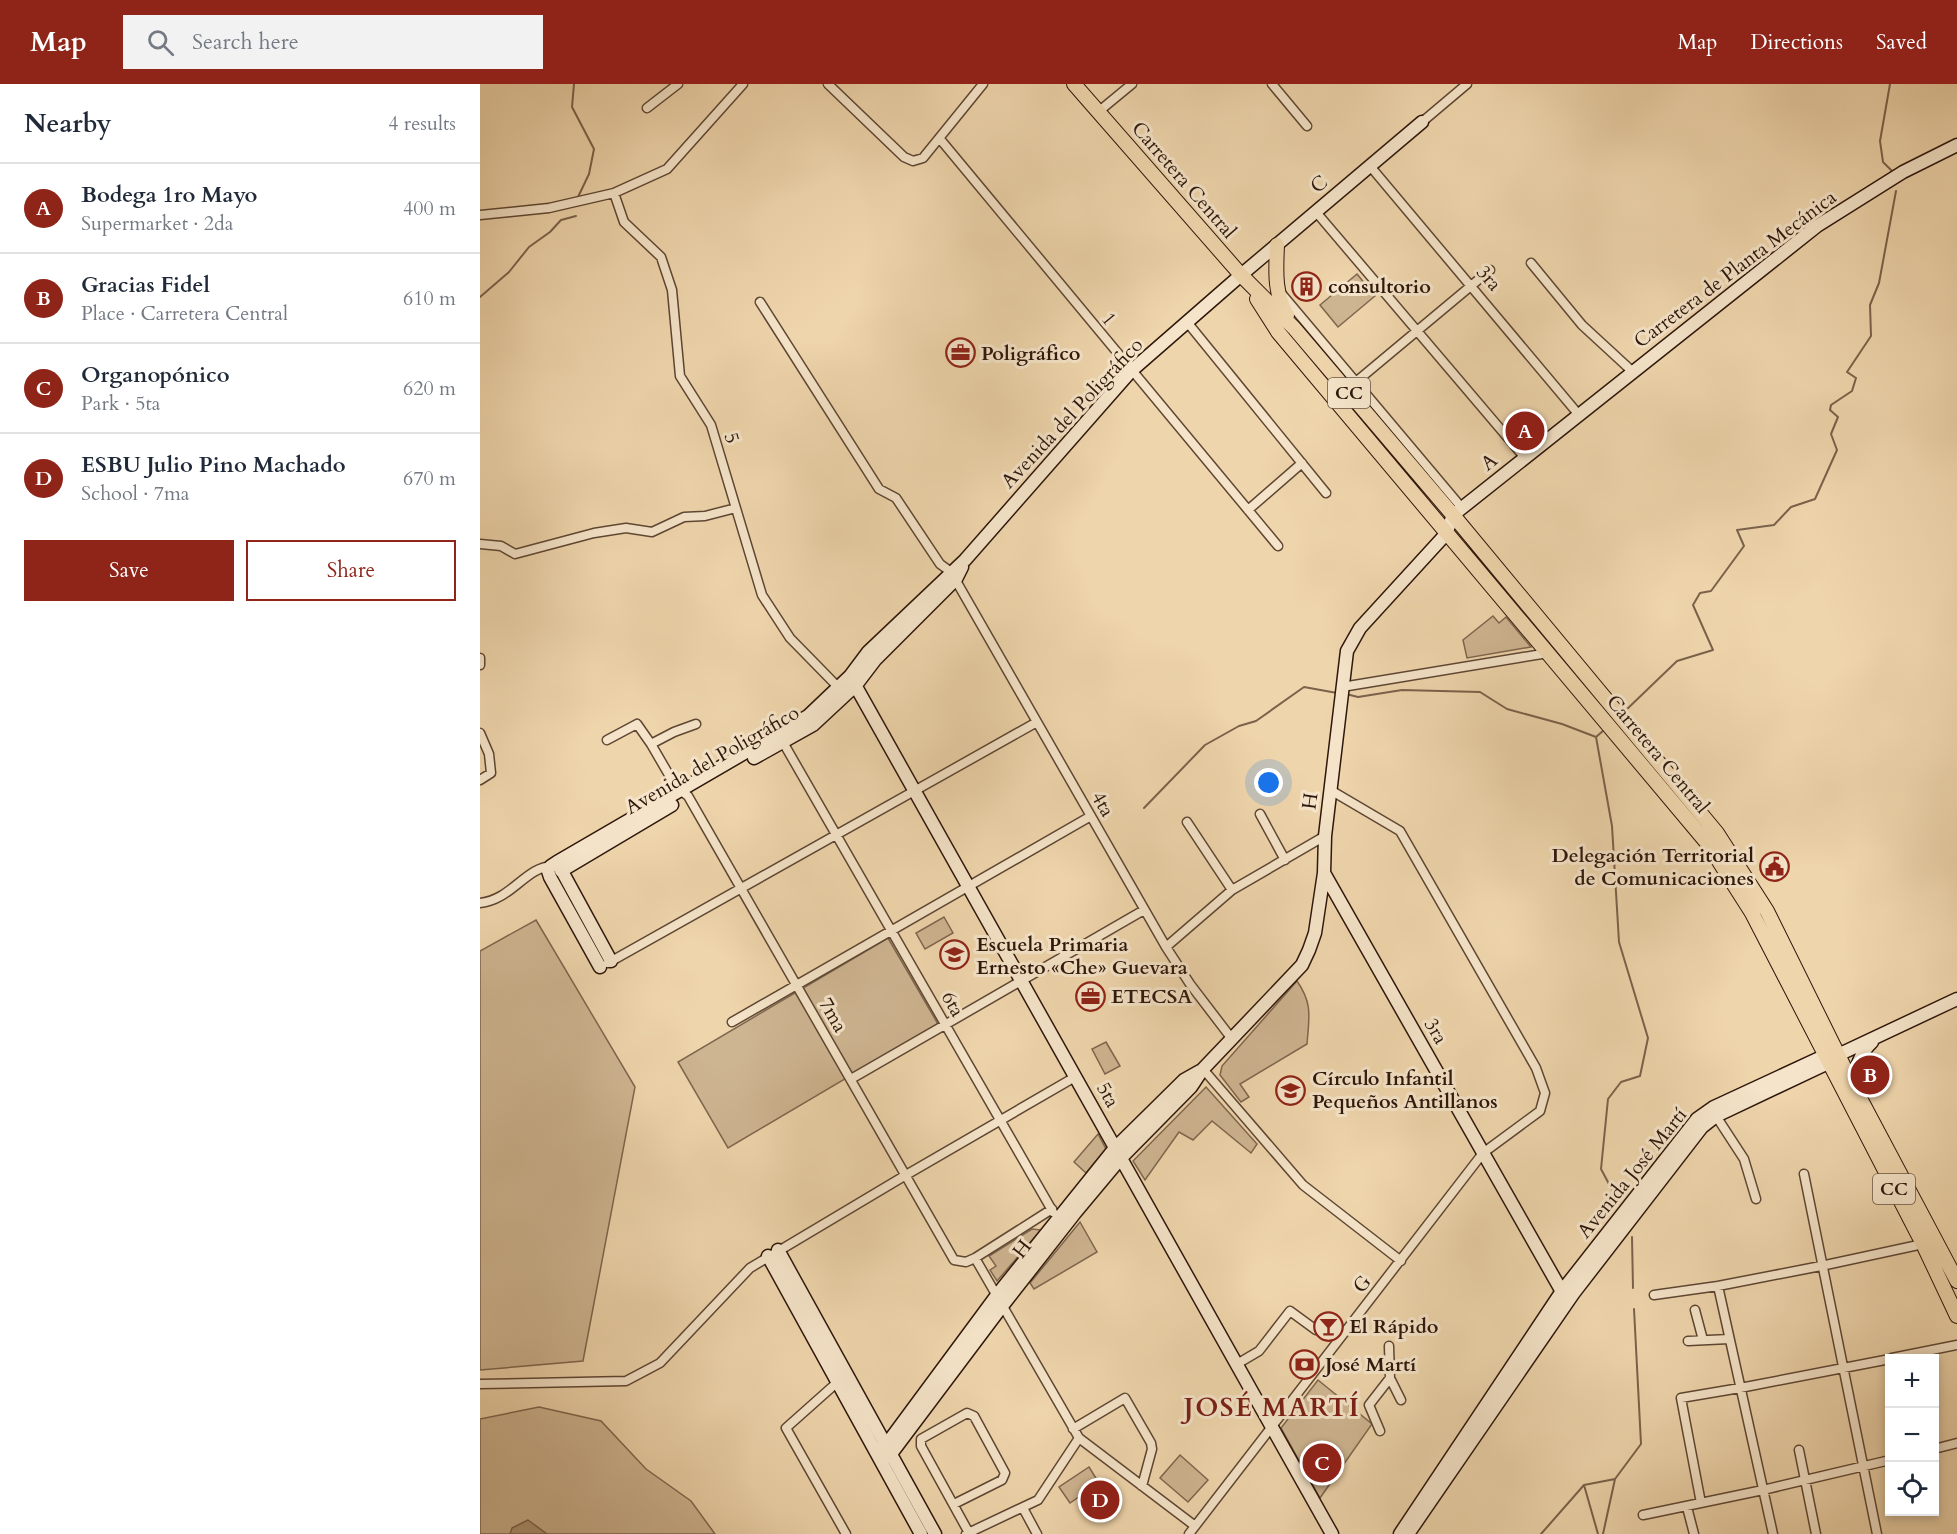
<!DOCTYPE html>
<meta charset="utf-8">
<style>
:root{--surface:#fff;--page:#f2f2f3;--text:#1f2937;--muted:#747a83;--line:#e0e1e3;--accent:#8f2418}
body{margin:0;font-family:Cardo,serif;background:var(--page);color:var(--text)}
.controls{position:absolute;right:18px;bottom:18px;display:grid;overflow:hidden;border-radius:0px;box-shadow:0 3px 9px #0003}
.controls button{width:54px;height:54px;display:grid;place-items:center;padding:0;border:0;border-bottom:2px solid var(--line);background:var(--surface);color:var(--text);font:30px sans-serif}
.you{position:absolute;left:789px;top:699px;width:21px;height:21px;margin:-15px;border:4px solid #fff;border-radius:50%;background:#1a73e8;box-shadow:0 0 0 9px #1a73e833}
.badge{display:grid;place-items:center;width:39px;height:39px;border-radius:50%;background:var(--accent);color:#fff;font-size:20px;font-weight:700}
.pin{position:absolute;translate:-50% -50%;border:3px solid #fff;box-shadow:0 2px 6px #0006}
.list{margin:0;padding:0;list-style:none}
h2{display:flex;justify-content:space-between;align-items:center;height:78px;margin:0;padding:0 24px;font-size:26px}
h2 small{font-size:20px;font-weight:400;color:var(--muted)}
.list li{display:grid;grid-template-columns:39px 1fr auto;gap:18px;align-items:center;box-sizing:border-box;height:90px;padding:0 24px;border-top:2px solid var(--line)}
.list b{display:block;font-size:22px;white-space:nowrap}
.list p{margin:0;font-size:20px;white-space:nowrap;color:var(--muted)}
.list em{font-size:20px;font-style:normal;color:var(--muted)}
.actions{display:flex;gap:12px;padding:18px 24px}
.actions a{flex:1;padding:14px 0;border:2px solid var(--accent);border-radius:0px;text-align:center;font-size:21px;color:var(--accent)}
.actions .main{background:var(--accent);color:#fff}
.icon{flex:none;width:33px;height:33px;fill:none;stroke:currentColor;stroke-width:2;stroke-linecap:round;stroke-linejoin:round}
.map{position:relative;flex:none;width:1477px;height:1450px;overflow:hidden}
header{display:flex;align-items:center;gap:36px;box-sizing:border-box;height:84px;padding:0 30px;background:var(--accent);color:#fff}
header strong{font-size:28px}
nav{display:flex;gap:33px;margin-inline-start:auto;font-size:21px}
.search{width:420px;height:54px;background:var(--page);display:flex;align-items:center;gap:15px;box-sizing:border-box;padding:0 21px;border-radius:0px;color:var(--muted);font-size:22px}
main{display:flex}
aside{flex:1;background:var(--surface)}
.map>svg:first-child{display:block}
.green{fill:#ceb591;stroke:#7e664e;stroke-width:1.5}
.water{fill:#ad9475;stroke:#7a624b;stroke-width:1.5}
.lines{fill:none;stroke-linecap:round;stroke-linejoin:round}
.stream{stroke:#7a624b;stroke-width:2}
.street-casing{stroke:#5e4633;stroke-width:11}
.secondary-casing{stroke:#2d160b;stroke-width:15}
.primary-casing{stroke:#2d160b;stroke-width:16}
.street{stroke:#f5e4c9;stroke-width:8}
.secondary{stroke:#f5e4c9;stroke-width:12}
.primary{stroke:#efd5ac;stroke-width:14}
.labels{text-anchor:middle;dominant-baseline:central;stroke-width:6;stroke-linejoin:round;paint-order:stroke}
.shield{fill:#f5e4c9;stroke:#695444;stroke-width:1.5}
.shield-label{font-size:18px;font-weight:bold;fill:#2d160b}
.street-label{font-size:20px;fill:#2d160b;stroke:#f5e4c9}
.poi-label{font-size:20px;font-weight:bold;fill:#2d160b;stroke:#f5e4c9;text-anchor:start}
.district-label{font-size:26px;font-weight:bold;letter-spacing:1.5px;fill:#7a1f14;stroke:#f5e4c9}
</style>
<header>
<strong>Map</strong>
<div class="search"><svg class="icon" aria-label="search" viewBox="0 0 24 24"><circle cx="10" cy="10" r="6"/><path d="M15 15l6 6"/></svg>Search here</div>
<nav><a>Map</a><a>Directions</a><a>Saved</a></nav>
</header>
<main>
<aside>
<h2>Nearby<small>4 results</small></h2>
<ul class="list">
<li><span class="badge">A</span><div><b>Bodega 1ro Mayo</b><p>Supermarket · 2da</p></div><em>400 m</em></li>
<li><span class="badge">B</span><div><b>Gracias Fidel</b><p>Place · Carretera Central</p></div><em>610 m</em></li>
<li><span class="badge">C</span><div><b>Organopónico</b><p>Park · 5ta</p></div><em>620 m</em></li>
<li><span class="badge">D</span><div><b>ESBU Julio Pino Machado</b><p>School · 7ma</p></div><em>670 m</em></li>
</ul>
<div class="actions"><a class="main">Save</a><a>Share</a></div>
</aside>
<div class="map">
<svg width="1477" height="1450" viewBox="0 0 1477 1450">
<rect width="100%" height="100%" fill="#efd5ac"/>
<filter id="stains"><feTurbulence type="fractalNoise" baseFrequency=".00333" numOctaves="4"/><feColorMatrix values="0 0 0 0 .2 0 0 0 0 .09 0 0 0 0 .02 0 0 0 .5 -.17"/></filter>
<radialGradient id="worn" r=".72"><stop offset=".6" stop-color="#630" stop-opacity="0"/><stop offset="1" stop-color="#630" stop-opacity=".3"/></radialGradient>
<path class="green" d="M877,190l18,22 -37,31 -18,-22z
M1013,532l6,7 7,-6 25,30 -64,11 -4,-18z
M464,833l9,16 -28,16 -9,-16z
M56,836l99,167 -52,274 -103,9v-419z
M408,854l50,86 -210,124 -50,-86z
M817,897c16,23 12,36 10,63l-67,40 9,13 -8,5 -21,-27 2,-9z
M626,958l14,24 -15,8 -13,-25z
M726,1003l51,57 -6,9 -39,-32 -19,19 -14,-8 -34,48 -12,-19z
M618,1050l8,15 -20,24 -12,-11z
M600,1138l17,30 -63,37 -4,-6z
M552,1145l9,1 -44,51 -7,-11 6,-4 -7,-10z
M838,1296l54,44 -52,74 -39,-70z
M59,1323l62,14 45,48 45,32 24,33h-235v-115z
M700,1371l28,25 -20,22 -28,-24z
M609,1383l10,16 -29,20 -11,-16z"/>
<path class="water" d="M48,1436l19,14h-37l2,-6z"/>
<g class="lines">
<path class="stream" d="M94,0l-2,23 22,42 -5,25 -11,23
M1410,0l-10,57 3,21 9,9
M0,213l29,-25 20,-25 21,-15 11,-12 15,-4
M866,610l12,3 44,-7 78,2 27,17 55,15 34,13
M1144,628l53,-51 36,-11 -20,-45 7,-12 11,-2 33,-45 -7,-16 37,-5 17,-18 24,-8 22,-49 -6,-16 7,-17 -8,-7 1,-5 21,-14 4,-13 -9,-6 24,-36 -1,-31 9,-22 17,-92
M1124,646l-8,7 16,89 7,116 29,96 -8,38 -19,6 -13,17 -7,70 16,30
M664,724l61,-63 34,-19 17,-5 48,-34 33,6
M1152,1153l1,51
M1104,1401l14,49
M1061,1450l43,-49 31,-6
M1123,1450l12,-55 26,-35 -7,-135"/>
<defs>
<path id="street" d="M348,0l76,73 9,4 10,-3 60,-74
M792,0l35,42
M167,24l31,-24
M618,28l34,-28
M942,38l45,-38
M460,55l338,407
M890,82l209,249
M134,109l10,29 37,35 11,33 8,86 31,49 51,170 28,43 48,49
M836,128l209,246
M0,131l69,-7 65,-15 53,-24 76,-85
M1051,179l51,62 51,47
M801,209l181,215
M280,218l119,187 17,9 44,66 11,8 215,375 24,37 42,55
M707,238l139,171
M877,297l133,-111
M768,426l54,-47
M0,460l21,2 14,8 79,-21 32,-5 26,4 32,-15 21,-1 31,-8
M0,574v7
M862,603l206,-34
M0,649l9,21 2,19 -11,7
M300,653l273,475
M127,656l30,-16 14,20 25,43 12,9 266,464 12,2 9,-4 77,-49
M171,660l23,-12 22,-8
M780,730l25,46
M707,738l45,68
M0,819c31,-3 46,-36 72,-37
M686,863l66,-57 93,-54
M128,879l429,-241
M252,938l359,-206
M723,985l100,116 98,76
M371,995l293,-169
M1236,1032l28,43 12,40
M1324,1090l73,360
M495,1174l104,180 116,88
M1238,1202l55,248
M1174,1211l64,-9 103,-20 102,-22
M1215,1226l8,30
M1208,1257l41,-2
M909,1262l1,32
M1412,1274l65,-13
M757,1280l22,-13 31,-40 26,19
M361,1295l-55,49 60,106
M0,1300l146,-3 34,-18 90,-95 156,-93 169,-98
M593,1345l52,-31 26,45 1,6 -10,37
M900,1347l-11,-26 21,-27 11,22
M1454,1365l23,-6
M1319,1366l17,84
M1221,1419l-20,-105 59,-10 150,-29
M474,1420l48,-24 3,-7 -31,-57 -7,-3 -46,26v7l48,87
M1207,1423l7,27
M543,1424l14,26
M1163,1431l120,-25 127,-30
M486,1450l72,-34 41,-62
M709,1450l294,-381 57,-42 5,-18 -9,-25 -136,-237 -68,-40"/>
<path id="secondary" d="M370,592l482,858
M274,674l59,-33 43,-40 19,-25 81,-81 6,-12
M77,778l251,-146 42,-40 18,-24 97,-92 166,-189 110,-96 181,-153
M81,787l111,-66
M844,789l241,424
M120,883l-50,-90 -2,-6 3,-5 6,-4 54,99
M1358,971l119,-56
M1373,1001c2,-16 7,-32 19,-43
M298,1166l157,284
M288,1172l153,278
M396,1367l10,-6 111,-150 118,-147 69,-68 16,-9
M401,1376l10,-6 112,-149 72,-92 46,-55 70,-71 12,-18 99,-104 7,-15 6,-17 9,-60 1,-37 22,-185 13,-23 86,-94 7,-19 364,-289 86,-54 54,-27
M920,1450l162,-243 135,-172 17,-12 110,-51 14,-1 -10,8 -112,53 -14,11 -129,167 -165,240"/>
<path id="primary" d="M594,0l167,191 53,53 159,187 264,318 50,78 86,174 104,196
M797,161c-1,25 -3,48 10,70
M777,215l21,33 430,512 44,69 171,331 34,72"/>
</defs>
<use href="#street" class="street-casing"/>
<use href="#secondary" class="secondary-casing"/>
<use href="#primary" class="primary-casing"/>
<use href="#street" class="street"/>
<use href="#secondary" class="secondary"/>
<use href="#primary" class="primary"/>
</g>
<defs>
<symbol id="building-ring" viewBox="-11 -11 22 22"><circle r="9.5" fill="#f5e4c9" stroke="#8f2418" stroke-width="1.5"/><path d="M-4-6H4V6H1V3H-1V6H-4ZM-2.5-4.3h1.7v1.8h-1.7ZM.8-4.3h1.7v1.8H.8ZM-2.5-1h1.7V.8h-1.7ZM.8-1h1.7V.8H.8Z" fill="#8f2418"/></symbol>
<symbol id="office-ring" viewBox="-11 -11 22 22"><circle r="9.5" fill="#f5e4c9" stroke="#8f2418" stroke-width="1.5"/><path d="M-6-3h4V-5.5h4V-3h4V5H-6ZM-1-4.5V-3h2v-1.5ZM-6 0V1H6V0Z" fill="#8f2418"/></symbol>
<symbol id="civic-ring" viewBox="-11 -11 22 22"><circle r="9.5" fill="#f5e4c9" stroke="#8f2418" stroke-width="1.5"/><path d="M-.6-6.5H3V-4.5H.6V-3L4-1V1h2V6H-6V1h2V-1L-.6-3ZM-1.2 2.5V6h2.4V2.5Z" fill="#8f2418"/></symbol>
<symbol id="school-ring" viewBox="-11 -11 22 22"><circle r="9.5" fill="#f5e4c9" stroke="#8f2418" stroke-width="1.5"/><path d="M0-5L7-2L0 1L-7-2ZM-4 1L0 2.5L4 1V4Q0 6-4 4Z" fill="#8f2418"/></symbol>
<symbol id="bar-ring" viewBox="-11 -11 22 22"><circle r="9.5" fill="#f5e4c9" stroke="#8f2418" stroke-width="1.5"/><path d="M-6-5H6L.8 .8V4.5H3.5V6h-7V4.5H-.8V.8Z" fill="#8f2418"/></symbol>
<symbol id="bank-ring" viewBox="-11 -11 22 22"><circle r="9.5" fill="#f5e4c9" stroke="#8f2418" stroke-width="1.5"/><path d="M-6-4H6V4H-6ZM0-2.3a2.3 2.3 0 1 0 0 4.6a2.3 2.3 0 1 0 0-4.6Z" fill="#8f2418"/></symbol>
</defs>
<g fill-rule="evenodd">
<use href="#building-ring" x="810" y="186" width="33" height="33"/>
<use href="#office-ring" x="464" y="252" width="33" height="33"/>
<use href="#civic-ring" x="1278" y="766" width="33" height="33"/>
<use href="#school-ring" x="458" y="854" width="33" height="33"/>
<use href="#office-ring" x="594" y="896" width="33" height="33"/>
<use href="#school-ring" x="794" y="990" width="33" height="33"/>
<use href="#bar-ring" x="832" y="1226" width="33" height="33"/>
<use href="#bank-ring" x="808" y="1264" width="33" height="33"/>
</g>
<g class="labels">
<g class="shield">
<rect x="848" y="294" width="42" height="30" rx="4.5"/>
<rect x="1393" y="1090" width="42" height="30" rx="4.5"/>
</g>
<g class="shield-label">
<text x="869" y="309">CC</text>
<text x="1414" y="1105">CC</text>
</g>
<g class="street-label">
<text transform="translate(704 96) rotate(49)">Carretera Central</text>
<text transform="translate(839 100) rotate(-40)">C</text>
<text transform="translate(1255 185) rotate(-37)">Carretera de Planta Mecánica</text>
<text transform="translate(1009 194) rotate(50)">3ra</text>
<text transform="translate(629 235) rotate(51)">1</text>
<text transform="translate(592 329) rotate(-47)">Avenida del Poligráfico</text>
<text transform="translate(252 354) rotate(74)">5</text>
<text transform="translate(1009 378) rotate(-39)">A</text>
<text transform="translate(1178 670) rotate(50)">Carretera Central</text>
<text transform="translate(232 676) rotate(-30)">Avenida del Poligráfico</text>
<text transform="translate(830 717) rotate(-82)">H</text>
<text transform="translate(623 720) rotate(60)">4ta</text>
<text transform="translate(473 920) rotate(60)">6ta</text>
<text transform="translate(353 931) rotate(60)">7ma</text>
<text transform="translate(956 947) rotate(60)">3ra</text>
<text transform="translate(628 1011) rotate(61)">5ta</text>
<text transform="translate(1152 1089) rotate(-51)">Avenida José Martí</text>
<text transform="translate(542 1165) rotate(-52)">H</text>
<text transform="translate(882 1200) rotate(-52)">G</text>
</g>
<g class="poi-label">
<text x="848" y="202">consultorio</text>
<text x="501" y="269">Poligráfico</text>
<text x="1274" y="771" text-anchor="end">Delegación Territorial<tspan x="1274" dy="23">de Comunicaciones</tspan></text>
<text x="496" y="860">Escuela Primaria<tspan x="496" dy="23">Ernesto «Che» Guevara</tspan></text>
<text x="631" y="912">ETECSA</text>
<text x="832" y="994">Círculo Infantil<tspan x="832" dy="23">Pequeños Antillanos</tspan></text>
<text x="869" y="1242">El Rápido</text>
<text x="845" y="1280">José Martí</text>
</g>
<g class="district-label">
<text x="792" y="1323">JOSÉ MARTÍ</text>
</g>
</g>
<rect width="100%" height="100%" filter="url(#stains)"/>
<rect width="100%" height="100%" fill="url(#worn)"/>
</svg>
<div class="controls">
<button>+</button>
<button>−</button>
<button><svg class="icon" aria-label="locate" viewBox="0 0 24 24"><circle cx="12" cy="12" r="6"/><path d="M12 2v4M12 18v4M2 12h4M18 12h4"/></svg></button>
</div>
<div class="you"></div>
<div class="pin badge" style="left:1045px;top:347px">A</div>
<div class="pin badge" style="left:1390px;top:991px">B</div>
<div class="pin badge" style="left:842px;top:1379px">C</div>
<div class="pin badge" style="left:620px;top:1416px">D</div>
</div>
</main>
